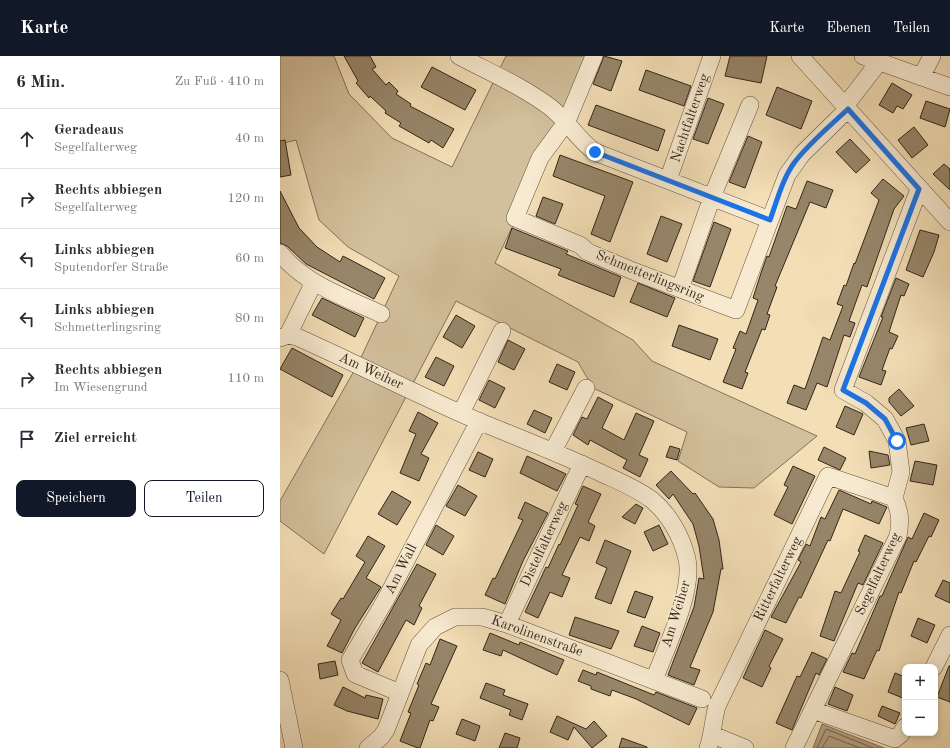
<!DOCTYPE html>
<html lang="de">
<meta charset="utf-8">
<style>
:root{--surface:#fff;--page:#f7f7f7;--text:#2b2b33;--muted:#7c7c81;--line:#e1e1e2;--accent:#111827}
body{margin:0;font-family:"Old Standard TT",serif;background:var(--page);color:var(--text)}
.controls{position:absolute;right:12px;bottom:12px;display:grid;overflow:hidden;border-radius:8px;box-shadow:0 2px 6px #0003}
.controls button{width:36px;height:36px;display:grid;place-items:center;padding:0;border:0;border-bottom:1px solid var(--line);background:var(--surface);color:var(--text);font:20px sans-serif}
.stop{position:absolute;width:12px;height:12px;margin:-9px;border:3px solid #1a73e8;border-radius:50%;background:#fff}
.stop.end{background:#1a73e8;border-color:#fff;box-shadow:0 1px 4px #0008}
.list{margin:0;padding:0;list-style:none}
h2{display:flex;justify-content:space-between;align-items:center;height:52px;margin:0;padding:0 16px;font-size:17px}
h2 small{font-size:13px;font-weight:400;color:var(--muted)}
.list li{display:grid;grid-template-columns:26px 1fr auto;gap:12px;align-items:center;box-sizing:border-box;height:60px;padding:0 16px;border-top:1px solid var(--line)}
.list b{display:block;font-size:15px;white-space:nowrap}
.list p{margin:0;font-size:13px;white-space:nowrap;color:var(--muted)}
.list em{font-size:13px;font-style:normal;color:var(--muted)}
.actions{display:flex;gap:8px;padding:12px 16px}
.actions a{flex:1;padding:9px 0;border:1px solid var(--accent);border-radius:8px;text-align:center;font-size:14px;color:var(--accent)}
.actions .main{background:var(--accent);color:#fff}
.icon{flex:none;width:22px;height:22px;fill:none;stroke:currentColor;stroke-width:2;stroke-linecap:round;stroke-linejoin:round}
.map{position:relative;flex:none;width:670px;height:692px;overflow:hidden}
header{display:flex;align-items:center;gap:24px;box-sizing:border-box;height:56px;padding:0 20px;background:var(--accent);color:#fff}
header strong{font-size:19px}
nav{display:flex;gap:22px;margin-inline-start:auto;font-size:14px}
main{display:flex}
aside{flex:1;background:var(--surface)}
.map>svg:first-child{display:block}
.green{fill:#d2bf9b;stroke:#82725a}
.water{fill:#b29f80;stroke:#7f6f56}
.lines{fill:none;stroke-linecap:round;stroke-linejoin:round}
.shore{stroke:#72624c;stroke-width:1}
.building{fill:#97866a;stroke:#332618}
.minor-casing{stroke:#635440;stroke-width:18}
.minor{stroke:#f7ead0;stroke-width:17}
.route{stroke:#1a73e8;stroke-width:5}
.labels{text-anchor:middle;dominant-baseline:central;stroke-width:3;stroke-linejoin:round;paint-order:stroke}
.street-label{font-size:14px;fill:#332618;stroke:#f7ead0}
</style>
<header>
<strong>Karte</strong>
<nav><a>Karte</a><a>Ebenen</a><a>Teilen</a></nav>
</header>
<main>
<aside>
<h2>6 Min.<small>Zu Fuß · 410 m</small></h2>
<ul class="list">
<li><svg class="icon" aria-label="ahead" viewBox="0 0 24 24"><path d="M12 20V5M6 11l6-6 6 6"/></svg><div><b>Geradeaus</b><p>Segelfalterweg</p></div><em>40 m</em></li>
<li><svg class="icon" aria-label="right" viewBox="0 0 24 24"><path d="M7 20v-9h11M14 6l5 5-5 5"/></svg><div><b>Rechts abbiegen</b><p>Segelfalterweg</p></div><em>120 m</em></li>
<li><svg class="icon" aria-label="left" viewBox="0 0 24 24"><path d="M17 20v-9H6M10 6l-5 5 5 5"/></svg><div><b>Links abbiegen</b><p>Sputendorfer Straße</p></div><em>60 m</em></li>
<li><svg class="icon" aria-label="left" viewBox="0 0 24 24"><path d="M17 20v-9H6M10 6l-5 5 5 5"/></svg><div><b>Links abbiegen</b><p>Schmetterlingsring</p></div><em>80 m</em></li>
<li><svg class="icon" aria-label="right" viewBox="0 0 24 24"><path d="M7 20v-9h11M14 6l5 5-5 5"/></svg><div><b>Rechts abbiegen</b><p>Im Wiesengrund</p></div><em>110 m</em></li>
<li><svg class="icon" aria-label="arrive" viewBox="0 0 24 24"><path d="M6 21V4h12l-3 4 3 4H6"/></svg><div><b>Ziel erreicht</b></div></li>
</ul>
<div class="actions"><a class="main">Speichern</a><a>Teilen</a></div>
</aside>
<div class="map">
<svg width="670" height="692" viewBox="0 0 670 692">
<rect width="100%" height="100%" fill="#f3deb6"/>
<filter id="stains"><feTurbulence type="fractalNoise" baseFrequency=".005" numOctaves="4"/><feColorMatrix values="0 0 0 0 .2 0 0 0 0 .09 0 0 0 0 .02 0 0 0 .5 -.17"/></filter>
<radialGradient id="worn" r=".72"><stop offset=".6" stop-color="#630" stop-opacity="0"/><stop offset="1" stop-color="#630" stop-opacity=".3"/></radialGradient>
<path class="green" d="M0,0h54l15,38 43,44 60,29 54,-111h88l-99,207 138,77 19,21 165,75 -63,52 -35,-1 -41,-26 9,-29 -94,-44 -15,-26 -122,-61 -132,253 -44,-33v-20l78,-137 41,-88 -51,-29 -29,-27 -23,-80 -16,4z"/>
<path class="water" d="M542,668l62,24h-71z"/>
<g class="lines">
<path class="shore" d="M537,692l9,-19 47,19
M542,692l7,-12 31,12"/>
</g>
<path class="building" d="M64,0h26l6,11 -4,2 14,16 3,-3 9,9 -2,3 15,10 -1,2 44,23 -11,19 -12,-8 -2,3 -30,-17 2,-3 -16,-10 1,-2 -16,-15 -1,2 -13,-15 2,-2z
M324,0l18,5 -11,30 -18,-7z
M450,0h37l-6,27 -36,-7z
M152,11l44,23 -11,20 -44,-23z
M366,14l45,16 -7,20 -45,-16z
M612,27l20,12 -9,14 -6,-3 -4,7 -14,-8z
M497,31l35,14 -11,28 -35,-14z
M428,42l16,6 -16,40 -15,-5z
M646,45l24,8 -5,18 -25,-9z
M316,49l69,25 -7,21 -70,-26z
M634,71l14,18 -16,13 -14,-18z
M468,80l14,6 -17,46 -16,-6z
M570,83l20,21 -14,13 -20,-21z
M5,84l6,35 -11,2v-36z
M280,99l73,27 -23,60 -19,-8 14,-38 -52,-20z
M664,108l6,5v21l-17,-16z
M603,123l21,17 -10,13 -27,78 -5,-2 -13,36 6,2 -5,14 -6,-2 -17,52 -10,-4 -11,27 -19,-7 7,-18 11,4 18,-52 7,3 13,-34 -6,-2 7,-19 2,1 8,-23 1,1 24,-64 -8,-7z
M527,125l26,9 -7,18 -16,-6 -35,84 2,1 -10,27 3,1 -5,15 -3,-1 -17,43 3,1 -6,16 -19,-7 13,-33 -3,-1 7,-17 6,3 12,-34 -5,-2 8,-25 6,-17 2,1 18,-51 9,3z
M0,135l19,37 18,19 23,15 3,-6 42,22 -11,21 -68,-35 -19,-18 -7,-3z
M263,141l20,7 -8,20 -19,-8z
M381,160l21,8 -15,38 -20,-8z
M434,166l17,7 -21,58 -17,-6z
M232,172l56,23 -2,3 55,23 -7,20 -56,-22 3,-6 -56,-21z
M640,174l19,5 -5,17 -11,25 -17,-7z
M616,222l13,6 -5,12 -3,-1 -12,37 9,4 -6,13 -2,-1 -8,22 4,1 -5,14 -22,-8 24,-60h-2z
M358,227l37,15 -8,19 -37,-15z
M42,242l42,20 -9,19 -43,-22z
M176,259l19,11 -13,22 -19,-11z
M399,269l39,14 -8,21 -38,-14z
M228,284l17,9 -11,21 -16,-8z
M12,292l51,27 -11,22 -52,-28z
M156,301l18,9 -10,20 -19,-9z
M277,308l18,8 -8,18 -18,-8z
M209,324l16,8 -10,20 -16,-8z
M619,333l15,17 -13,10 -12,-14v-4z
M318,341l15,8 -11,23 22,12 12,-27 18,8 -15,34 9,4 -8,18 -17,-9 4,-8 -37,-20 -2,5 -15,-10 9,-18 5,2z
M565,350l18,8 -9,21 -18,-8z
M254,354l18,8 -7,15 -18,-9z
M138,356l20,11 -17,31 8,4 -10,23 -19,-8 16,-39 -7,-3z
M644,368l5,17 -18,4 -5,-17z
M390,390l10,3 -3,11 -11,-3z
M544,391l22,11 -6,12 -22,-10z
M589,395l19,4 2,10 -19,3z
M198,396l15,7 -8,18 -16,-7z
M247,400l39,18 -9,17 -37,-18z
M635,405l22,4 -4,20 -23,-4z
M513,410l22,10 -23,48 -18,-9 14,-28 -4,-2z
M391,415l22,23 2,-1 18,26 6,21 4,29h-2l-8,43 -23,55 10,3 -6,15 -26,-10 26,-68 5,-29 5,1 -5,-33 -6,-22 -20,-30 -4,5 -13,-14z
M178,429l19,11 -12,20 -19,-10z
M303,430l18,8 -13,28 7,4 -6,15 -9,-4 -18,38 8,3 -8,19 -12,-5 -12,26 -13,-6 21,-45 2,1 11,-24 1,1 18,-40 -3,-1z
M559,434l32,14 1,-3 15,6 -8,17 -36,-15 -13,32 -2,-1 -27,58 -2,-1 -13,26 -15,-6 30,-55 -3,-2 8,-16 4,2 11,-29 4,2z
M112,435l19,11 -14,23 -19,-11z
M245,446l23,11 -25,48 -18,43 -20,-9 8,-17 2,1 28,-59 -5,-2z
M356,448l7,4 -8,16 -13,-7z
M644,457l15,7 -8,17 -2,-1 -13,26 -2,-1 -13,32 -2,-1 -20,59 -2,-1 -13,29 -21,-7 9,-19 3,1 25,-58h2l26,-59 4,2z
M156,469l18,11 -11,19 -17,-10z
M379,469l9,19 -15,7 -9,-19z
M585,479l18,8 -20,42 -5,-2 -24,58 -14,-5 15,-45 6,2 19,-41 -2,-1z
M88,480l17,10 -19,32 15,9 -26,41 -13,25 -15,-7 14,-26 -10,-6 10,-16 2,1 22,-37 -9,-6z
M325,484l26,11 -20,53 -16,-6 12,-30 -11,-5z
M137,508l19,10 -17,32 3,2 -8,17 -8,-5 -28,52 -16,-9z
M663,524l7,3v20l-15,-7z
M355,535l18,6 -8,21 -18,-6z
M295,561l44,14 -8,18 -42,-14z
M638,562l17,7 -8,18 -16,-7z
M362,570l18,7 -7,19 -19,-6z
M485,574l18,9 -14,27 2,2 -9,19 -19,-9z
M210,577l29,12 1,-3 44,18 -7,15 -54,-25 -2,6 -18,-6z
M160,583l17,7 -26,58 8,3 -6,14 -3,-1 -10,28h-2l-18,-7 11,-28 -3,-1 11,-27 -2,-1 9,-21 4,2z
M532,596l15,7 -8,16 -3,-2 -24,57 -16,-7 21,-47 3,1z
M55,605l3,14 -18,4 -2,-15z
M669,610h1v36l-13,-5z
M303,614l13,5 1,-3 57,23 2,-3 41,16 -8,17 -53,-26 -24,-9 -2,6 -19,-7v-3l-13,-5z
M615,617l10,4v22l-17,-7z
M206,627l19,7 -2,5 25,9 -6,16 -13,-5 2,-5 -31,-12z
M63,631l22,11 1,-3 17,4 -5,20 -31,-8 -13,-6z
M555,631l18,8 -6,16 -19,-7z
M602,650l18,7 -5,11 -17,-8z
M277,660l29,13 8,-8 13,15 -15,12 -18,-21 -6,13 -18,-8z
M182,663l18,7 -5,15 -19,-7z
M225,677l15,5 -3,10h-18z
M342,682l25,9v1h-28z"/>
<g class="lines">
<defs>
<path id="minor" d="M179,0c30,16 63,30 91,51 18,14 27,32 45,45l175,68
M314,0l-27,65 -27,37 -25,60 65,27 8,7 45,19 103,39 51,-135 15,-21 46,-45
M520,0l150,166
M583,0l87,31
M641,21l11,-21
M565,50l34,-44
M388,124l44,-124
M0,197c24,31 67,45 101,61
M400,233l32,-92 38,-92
M8,279l26,-53
M0,282l8,-3 9,2c61,27 120,58 181,84 41,17 83,33 123,52 17,8 35,15 51,27 17,14 30,37 35,59 7,32 -21,89 -33,121
M181,357l41,-82
M273,395l33,-63
M227,568l75,-160
M654,611l16,-32
M0,624l14,68
M120,637l-45,-19 -5,-14 36,-61 93,-178
M533,654l82,29 6,-5 4,-7
M433,679l32,13
M88,692l13,-11 5,-7 33,-85 16,-18 20,-10h27l25,7 195,75
M428,692c5,-14 5,-28 9,-42l111,-230 66,22
M514,692l104,-212c3,-15 2,-25 -4,-38l7,-26 -4,-31 -12,-22 -19,-16 -23,-13 76,-201"/>
</defs>
<use href="#minor" class="minor-casing"/>
<use href="#minor" class="minor"/>
</g>
<g class="lines">
<path class="route" d="M315,96l175,68c7,-19 12,-40 24,-57 15,-20 36,-37 54,-54l71,80 -76,201 23,13 19,16 12,22"/>
</g>
<g class="labels">
<g class="street-label">
<text transform="translate(410 62) rotate(-71)">Nachtfalterweg</text>
<text transform="translate(370 220) rotate(22)">Schmetterlingsring</text>
<text transform="translate(91 315) rotate(25)">Am Weiher</text>
<text transform="translate(264 488) rotate(-65)">Distelfalterweg</text>
<text transform="translate(121 513) rotate(-63)">Am Wall</text>
<text transform="translate(598 518) rotate(-65)">Segelfalterweg</text>
<text transform="translate(498 523) rotate(-64)">Ritterfalterweg</text>
<text transform="translate(396 558) rotate(-73)">Am Weiher</text>
<text transform="translate(257 580) rotate(20)">Karolinenstraße</text>
</g>
</g>
<rect width="100%" height="100%" filter="url(#stains)"/>
<rect width="100%" height="100%" fill="url(#worn)"/>
</svg>
<div class="controls">
<button>+</button>
<button>−</button>
</div>
<div class="stop" style="left:617px;top:385px"></div>
<div class="stop end" style="left:315px;top:96px"></div>
</div>
</main>
